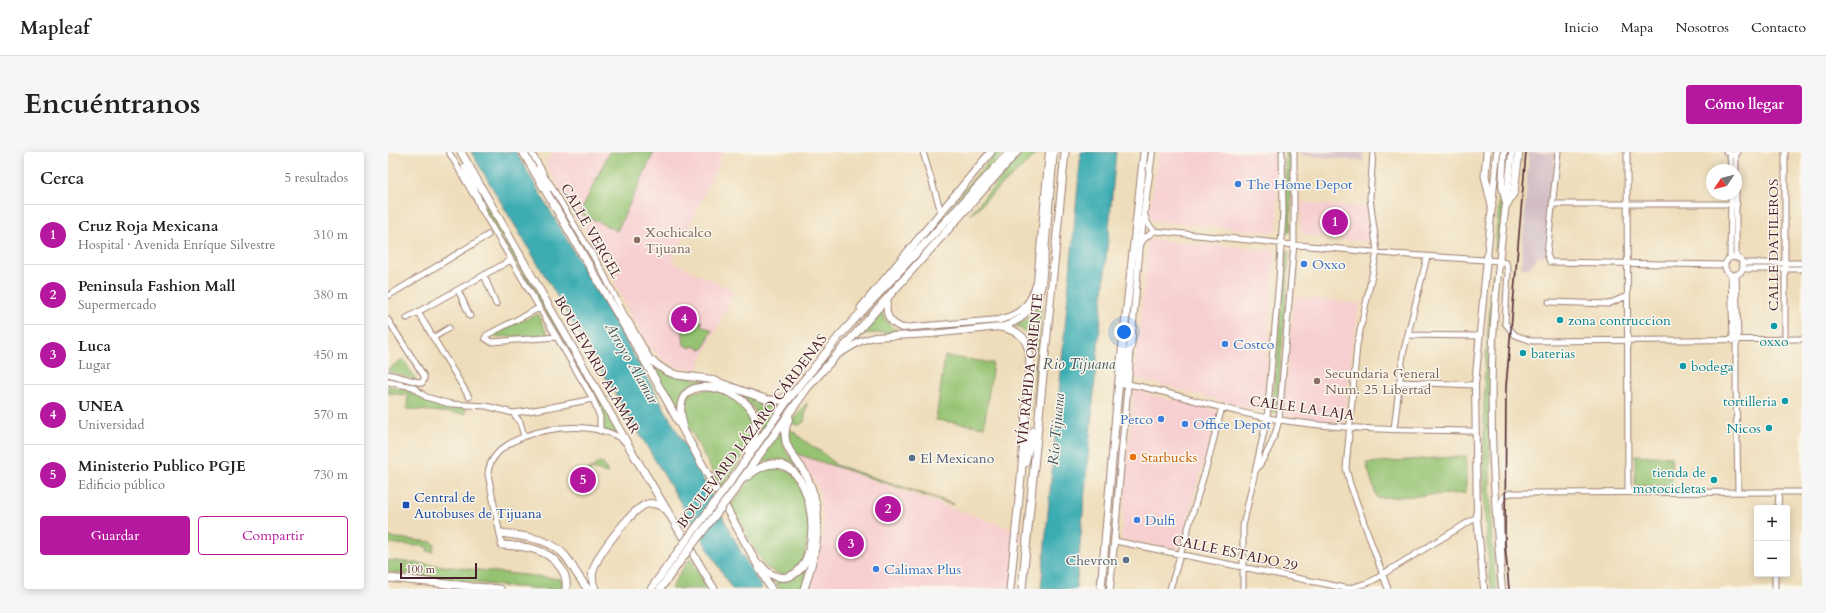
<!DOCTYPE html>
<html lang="es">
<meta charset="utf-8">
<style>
:root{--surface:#fff;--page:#f6f6f6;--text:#222;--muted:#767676;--line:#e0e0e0;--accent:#b5179e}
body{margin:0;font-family:Cardo,serif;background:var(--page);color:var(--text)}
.controls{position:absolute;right:12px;bottom:12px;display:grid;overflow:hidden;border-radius:4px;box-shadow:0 2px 10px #0003}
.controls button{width:36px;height:36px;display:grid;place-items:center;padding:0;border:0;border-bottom:1px solid var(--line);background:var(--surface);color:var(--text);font:20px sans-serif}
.compass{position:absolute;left:1318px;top:12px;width:36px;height:36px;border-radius:50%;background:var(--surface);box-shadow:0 2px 10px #0003;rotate:235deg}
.scale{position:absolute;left:12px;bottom:10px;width:77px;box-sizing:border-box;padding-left:4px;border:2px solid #4a1f2b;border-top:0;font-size:11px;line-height:14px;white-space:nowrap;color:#4a1f2b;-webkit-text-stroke:3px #fbf7ec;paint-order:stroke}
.you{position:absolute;left:736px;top:180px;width:14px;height:14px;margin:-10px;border:3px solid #fff;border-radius:50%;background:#1a73e8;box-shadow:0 0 0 6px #1a73e833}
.badge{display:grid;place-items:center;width:26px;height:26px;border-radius:50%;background:var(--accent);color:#fff;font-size:13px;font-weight:700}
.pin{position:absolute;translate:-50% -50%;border:2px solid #fff;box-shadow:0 1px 4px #0006}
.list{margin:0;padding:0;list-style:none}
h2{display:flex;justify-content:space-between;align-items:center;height:52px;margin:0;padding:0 16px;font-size:17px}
h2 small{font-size:13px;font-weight:400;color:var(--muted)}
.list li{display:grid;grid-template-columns:26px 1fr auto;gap:12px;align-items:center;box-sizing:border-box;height:60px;padding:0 16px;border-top:1px solid var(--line)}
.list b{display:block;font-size:15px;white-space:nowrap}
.list p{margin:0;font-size:13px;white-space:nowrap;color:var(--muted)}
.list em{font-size:13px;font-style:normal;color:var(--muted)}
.actions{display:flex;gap:8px;padding:12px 16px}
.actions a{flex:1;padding:9px 0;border:1px solid var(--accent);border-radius:4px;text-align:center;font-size:14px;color:var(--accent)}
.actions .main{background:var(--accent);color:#fff}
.map{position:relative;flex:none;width:1414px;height:437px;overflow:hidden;border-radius:4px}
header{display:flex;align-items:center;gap:24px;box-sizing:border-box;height:56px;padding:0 20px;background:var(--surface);border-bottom:1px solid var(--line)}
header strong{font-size:19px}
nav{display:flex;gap:22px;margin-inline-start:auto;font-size:14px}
.intro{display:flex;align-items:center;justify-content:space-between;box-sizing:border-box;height:96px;padding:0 24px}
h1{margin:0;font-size:28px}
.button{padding:10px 18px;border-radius:4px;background:var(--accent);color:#fff;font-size:14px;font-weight:700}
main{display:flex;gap:24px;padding:0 24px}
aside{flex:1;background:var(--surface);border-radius:4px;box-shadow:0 2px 10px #0003}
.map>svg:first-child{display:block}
.built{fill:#f7cfd0}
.industrial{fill:#d2bdc5}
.green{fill:#95c372;stroke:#70714e}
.water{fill:#3aacb2;stroke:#42666e}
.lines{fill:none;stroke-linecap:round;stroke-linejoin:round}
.minor-casing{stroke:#9c7e72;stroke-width:7}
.major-casing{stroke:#9c7e72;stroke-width:8}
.highway-casing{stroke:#9c7e72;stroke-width:9}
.minor{stroke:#fff;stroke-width:5}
.major{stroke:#fff;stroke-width:6}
.highway{stroke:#fff;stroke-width:7}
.rail{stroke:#4a1f2b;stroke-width:1.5}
.highway-bridge-casing{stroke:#9c7e72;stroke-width:9;stroke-linecap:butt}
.highway-bridge{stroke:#fff;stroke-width:7}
.shop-dot{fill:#3f7fe0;stroke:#fbf7ec;stroke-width:1.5}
.education-dot{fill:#8d6e63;stroke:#fbf7ec;stroke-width:1.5}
.culture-dot{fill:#0f9aa8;stroke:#fbf7ec;stroke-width:1.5}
.food-dot{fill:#e8710a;stroke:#fbf7ec;stroke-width:1.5}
.service-dot{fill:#5c6f8a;stroke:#fbf7ec;stroke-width:1.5}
.transit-dot{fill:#1a4fb4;stroke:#fbf7ec;stroke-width:1.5}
.labels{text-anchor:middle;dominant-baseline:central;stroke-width:3;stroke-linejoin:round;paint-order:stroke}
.shop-label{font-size:14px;fill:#366cbe;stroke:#fbf7ec;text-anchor:start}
.street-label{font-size:14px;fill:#4a1f2b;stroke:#fbf7ec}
.education-label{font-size:14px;fill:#785e54;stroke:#fbf7ec;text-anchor:start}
.culture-label{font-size:14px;fill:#0d838f;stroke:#fbf7ec;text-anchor:start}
.food-label{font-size:14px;fill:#c56008;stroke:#fbf7ec;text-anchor:start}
.service-label{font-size:14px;fill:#4e5e75;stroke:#fbf7ec;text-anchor:start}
.transit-label{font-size:14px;fill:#164399;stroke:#fbf7ec;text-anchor:start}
.water-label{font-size:15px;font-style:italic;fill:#445761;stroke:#fbf7ec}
</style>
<header>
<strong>Mapleaf</strong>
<nav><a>Inicio</a><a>Mapa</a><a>Nosotros</a><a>Contacto</a></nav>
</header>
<div class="intro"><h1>Encuéntranos</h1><a class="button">Cómo llegar</a></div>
<main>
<aside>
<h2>Cerca<small>5 resultados</small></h2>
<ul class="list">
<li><span class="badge">1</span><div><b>Cruz Roja Mexicana</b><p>Hospital · Avenida Enríque Silvestre</p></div><em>310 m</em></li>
<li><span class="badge">2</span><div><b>Peninsula Fashion Mall</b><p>Supermercado</p></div><em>380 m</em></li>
<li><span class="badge">3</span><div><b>Luca</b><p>Lugar</p></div><em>450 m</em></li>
<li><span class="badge">4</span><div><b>UNEA</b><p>Universidad</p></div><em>570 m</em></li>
<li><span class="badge">5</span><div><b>Ministerio Publico PGJE</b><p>Edificio público</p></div><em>730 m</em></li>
</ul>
<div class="actions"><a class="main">Guardar</a><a>Compartir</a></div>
</aside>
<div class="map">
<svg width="1414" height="437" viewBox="0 0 1414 437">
<rect width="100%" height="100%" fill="#fbf7ec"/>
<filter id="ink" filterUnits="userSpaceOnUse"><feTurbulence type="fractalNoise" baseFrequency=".025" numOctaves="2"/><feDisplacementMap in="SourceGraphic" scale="8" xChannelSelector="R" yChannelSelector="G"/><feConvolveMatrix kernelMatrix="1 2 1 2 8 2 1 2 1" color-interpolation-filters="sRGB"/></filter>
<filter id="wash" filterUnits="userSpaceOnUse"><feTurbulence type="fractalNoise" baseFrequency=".012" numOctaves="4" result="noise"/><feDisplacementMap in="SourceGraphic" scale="16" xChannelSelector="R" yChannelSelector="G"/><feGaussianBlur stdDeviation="0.9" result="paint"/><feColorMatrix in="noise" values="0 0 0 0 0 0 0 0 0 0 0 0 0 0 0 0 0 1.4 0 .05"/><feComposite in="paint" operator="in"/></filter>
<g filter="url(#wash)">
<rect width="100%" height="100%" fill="#eeddba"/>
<path class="built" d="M165,0h171l-52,110 63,29 -39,80 -18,-4 -11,-5 -14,-11 -7,-10 -15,-24 -16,-33v-15l-16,-16 -54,-90z
M771,0h118v77l-5,3 -120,-11 -3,-6z
M913,50l66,6 4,29 -1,4 -2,1 -63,-7 -5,-6z
M760,87l127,11 -12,162 -129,-34z
M906,144l66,8 -8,42 -8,77 -61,-8z
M745,238l85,21 -39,138 -58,-10z
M409,302l224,78 -5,57h-205l13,-61 -5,-38z"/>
<path class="industrial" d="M910,0h66l-1,9 -63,-6h-2z
M1141,0l24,1 2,4 -9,99h-8l-9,12h-8z"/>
<path class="green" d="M221,0h45l-37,79 -37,-18z
M608,0h9l-39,46 -25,24 15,-22z
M635,0h16l-47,42 -21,21v-2z
M897,0h5l1,78 -2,3 -3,-2z
M1113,27c0,22 8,52 -6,71z
M88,35l145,249 -19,-6c4,-13 -4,-25 -9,-37l-111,-188z
M900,99l1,4 -12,157 -3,2 -2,-2 13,-157z
M1105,122h3c-3,63 -6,125 -6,188 0,42 1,85 7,127h-5l-2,-10 -6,-77v-95l1,-40z
M654,144l-9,114 3,-61 -3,-10 -17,-14c14,-4 21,-17 26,-29z
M292,158l22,12 -1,3 11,5 -9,20 -10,-4 -2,2 -7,-3z
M493,159l6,12 13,9 -41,2z
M150,162l10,21 -55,2 -1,-3z
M557,204l48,7 -9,64 -48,-7z
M15,207l13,21 -28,-9v-2z
M262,211c16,15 38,13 58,18 24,6 48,14 72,21l-21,33c1,-7 1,-15 -2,-21 -8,-18 -46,-36 -64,-28l-15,28z
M0,234l24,4v4l13,5 41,10 -1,5 -58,-5 1,-14 -20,-2z
M323,237c9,4 21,7 29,12 33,23 -4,65 -19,87l-37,-71c-2,-24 8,-25 27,-28z
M419,251l-3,19 -5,3 -9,-2z
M394,276c-1,27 11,28 22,49 20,36 10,75 -2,112h-22l-8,-12c62,12 58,-148 -16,-112z
M401,276l17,14 17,11 13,12 118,39 -1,1 -156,-51 -8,-12z
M1247,303l36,2 1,28 -37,1z
M1078,304v37l-89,5 -11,-35z
M211,310l4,1 5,10 -17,-4 -7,24 -2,-13 -9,-1c1,-9 7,-7 15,-9 4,-1 7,-5 11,-8z
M383,315l22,6 14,28 2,33 -6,27 -15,13h-11l-12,-8 -35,-60 24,-31z
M0,385l44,5 2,2 -1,8 -6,-1 1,-4 -40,-4z
M303,406l16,31h-36l10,-18z
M0,408l173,19 1,6 -2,4c-57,0 -116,-11 -172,-17z"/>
<path class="water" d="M83,0h45c55,95 111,190 165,286 28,50 52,102 81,151h-30z
M693,0h35l-40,437h-35z"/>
</g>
<g filter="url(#ink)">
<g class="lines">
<defs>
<path id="minor" d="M61,0l24,42
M143,0l12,20
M535,0l18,60
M985,0l-3,46 7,54 -20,93 -11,123 4,16 38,105
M1170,0l-11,102 3,8 175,3
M1239,0l1,340
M1338,0l7,3 5,-3
M1397,0v187
M1348,2v16
M1342,3l1,15
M1348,20v86
M162,32l51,85 27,53
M1164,52h185
M91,53l114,194 7,18v14
M757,63l3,9 6,7
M753,92l3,-5 10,-8 239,23 107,7 6,2 2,7 -3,53 10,12 17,6 270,-2
M1337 114a9 9 0 1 1 18 0a9 9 0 1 1-18 0Z
M1342,106l1,-64
M1354,111h60
M1354,117h60
M1343,122l2,67
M1348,122l2,65 -2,7v39l2,107
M96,123l12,29
M70,138l12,26
M0,144l100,-61
M1161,150l59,2 19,-8
M151,156l-52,27 -2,3 6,4 66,-5
M30,160l51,85
M19,166l104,-58
M0,168l36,56v4l-2,3 -34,-9
M1020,183l70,1
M45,186l16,-10
M0,230l25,5 13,10 24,7 36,2 27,7 7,9 4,14
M1012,230l75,3
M740,232c47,9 93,26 140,34 68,12 137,12 206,13
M125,261c27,-3 54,-9 80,-14
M1006,277l9,-75 24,-97
M868,318c11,-15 19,-32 23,-50l15,-177v-91
M1390,356l1,-16
M727,389l235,48
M114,393l-14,-71c3,-47 111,-60 138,-31
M1114,413l-2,-62 5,-8 6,-2 291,-1
M782,437l37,-124 15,-58
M855,437v-63l24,-108 12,-139 4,-66 -1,-61
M960,437c15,-6 21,-4 35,-15l94,-57
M1387,437v-15"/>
<path id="major" d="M1116,0l-2,33 3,15
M500,145c-4,16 0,25 14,31l97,-8c23,-6 31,-15 38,-38l12,-130
M743,194l9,-102 12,-92
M451,202l22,-13 13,-4 57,-3 69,-7 10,-3 11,-6 12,-12 4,-6 5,-15 12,-133
M722,437l20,-231
M1096,437l-7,-72 -2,-132 22,-233
M1114,437c-8,-88 -14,-177 -8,-266 3,-57 12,-114 18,-171"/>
<path id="highway" d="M73,0l170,298 83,139
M135,0l127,218 121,219
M1099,0l-2,24 7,30
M77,15l16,40
M150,18l13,17
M1119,52l7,-12 5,-40
M473,156l130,-156
M240,170l21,37 17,12 11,4 32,4 59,21h12l10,-6
M612,175c22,4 29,13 30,34l-9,117 -11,111
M734,232l9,-41
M401,266c-11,25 3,35 16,55 5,10 9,21 11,32 5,29 -3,56 -12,84
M295,272c-17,-59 65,-37 72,-6 3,12 -2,22 -7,33
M637,311l8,-32
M360,324c64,-54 85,91 39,101 -11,2 -20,-4 -26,-12
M340,333l60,-85 52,-65 170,-183
M345,340l75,-105 209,-235
M113,381c23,4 50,4 66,25 7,10 12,21 21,31
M114,393c22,1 46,3 59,23 4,6 6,14 5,21
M0,426l79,8 11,3
M87,435l25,2
M207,437c-3,-7 -4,-14 -1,-21 4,-14 39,-60 53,-64 8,-2 14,2 20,6
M263,437l28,-39
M272,437l26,-36
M634,437l43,-437
M713,437l18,-210 25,-227"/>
</defs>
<use href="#minor" class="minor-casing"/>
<use href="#major" class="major-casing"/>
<use href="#highway" class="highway-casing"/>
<use href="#minor" class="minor"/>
<use href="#major" class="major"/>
<use href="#highway" class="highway"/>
<path class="rail" d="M1121,437l-4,-46 1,-156 20,-235"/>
<defs>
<path id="highway-bridge" d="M291,398l49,-65
M298,401l47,-61"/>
</defs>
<use href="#highway-bridge" class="highway-bridge-casing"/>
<use href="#highway-bridge" class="highway-bridge"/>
</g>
</g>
<g class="shop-dot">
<circle cx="850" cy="32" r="4"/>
<circle cx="916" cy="112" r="4"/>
<circle cx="837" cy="192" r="4"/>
<circle cx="773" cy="267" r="4"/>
<circle cx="797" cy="272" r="4"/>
<circle cx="749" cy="368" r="4"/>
<circle cx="488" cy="417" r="4"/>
</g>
<g class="education-dot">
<circle cx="249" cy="88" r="4"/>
<circle cx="929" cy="229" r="4"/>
</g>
<g class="culture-dot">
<circle cx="1172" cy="168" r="4"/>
<circle cx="1386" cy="174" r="4"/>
<circle cx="1135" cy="201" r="4"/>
<circle cx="1295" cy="214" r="4"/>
<circle cx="1397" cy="249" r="4"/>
<circle cx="1381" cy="276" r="4"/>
<circle cx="1326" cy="328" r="4"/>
</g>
<circle class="food-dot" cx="745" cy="305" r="4"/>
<g class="service-dot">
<circle cx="524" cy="306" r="4"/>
<circle cx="738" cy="408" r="4"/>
</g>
<rect class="transit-dot" x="14" y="349" width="8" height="8" rx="2"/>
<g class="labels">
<g class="shop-label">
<text x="858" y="32">The Home Depot</text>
<text x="924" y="112">Oxxo</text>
<text x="845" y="192">Costco</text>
<text x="765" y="267" text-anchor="end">Petco</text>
<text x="805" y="272">Office Depot</text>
<text x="757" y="368">Dulfi</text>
<text x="496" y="417">Calimax Plus</text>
</g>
<g class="street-label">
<text transform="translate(203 79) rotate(60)">CALLE VERGEL</text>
<text transform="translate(1385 93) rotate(-90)">CALLE DATILEROS</text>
<text transform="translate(209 213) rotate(60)">BOULEVARD ALAMAR</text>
<text transform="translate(642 217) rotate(-84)">VÍA RÁPIDA ORIENTE</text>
<text transform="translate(914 256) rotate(8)">CALLE LA LAJA</text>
<text transform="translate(364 279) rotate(-53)">BOULEVARD LÁZARO CÁRDENAS</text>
<text transform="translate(847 401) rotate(12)">CALLE ESTADO 29</text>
</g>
<g class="education-label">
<text x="257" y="80">Xochicalco<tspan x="257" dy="16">Tijuana</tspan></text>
<text x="937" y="221">Secundaria General<tspan x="937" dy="16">Num. 25 Libertad</tspan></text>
</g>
<g class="culture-label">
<text x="1180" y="168">zona contruccion</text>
<text x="1386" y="189" text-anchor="middle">oxxo</text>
<text x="1143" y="201">baterias</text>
<text x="1303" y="214">bodega</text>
<text x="1389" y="249" text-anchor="end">tortilleria</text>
<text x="1373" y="276" text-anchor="end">Nicos</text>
<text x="1318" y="320" text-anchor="end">tienda de<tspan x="1318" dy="16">motocicletas</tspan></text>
</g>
<g class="food-label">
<text x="753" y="305">Starbucks</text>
</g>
<g class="service-label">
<text x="532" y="306">El Mexicano</text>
<text x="730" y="408" text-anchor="end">Chevron</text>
</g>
<g class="transit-label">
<text x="26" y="345">Central de<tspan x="26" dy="16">Autobuses de Tijuana</tspan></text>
</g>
<g class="water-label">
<text transform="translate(244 211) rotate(60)">Arroyo Alamar</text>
<text x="691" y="212">Rio Tijuana</text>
<text transform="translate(668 277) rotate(-85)">Río Tijuana</text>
</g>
</g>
</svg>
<div class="controls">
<button>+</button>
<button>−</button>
</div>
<svg class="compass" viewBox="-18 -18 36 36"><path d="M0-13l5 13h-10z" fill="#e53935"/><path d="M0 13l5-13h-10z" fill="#767676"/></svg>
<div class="scale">100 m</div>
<div class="you"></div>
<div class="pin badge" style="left:947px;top:70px">1</div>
<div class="pin badge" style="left:500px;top:357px">2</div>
<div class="pin badge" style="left:463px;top:392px">3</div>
<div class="pin badge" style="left:296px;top:167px">4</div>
<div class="pin badge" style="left:195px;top:328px">5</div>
</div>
</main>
